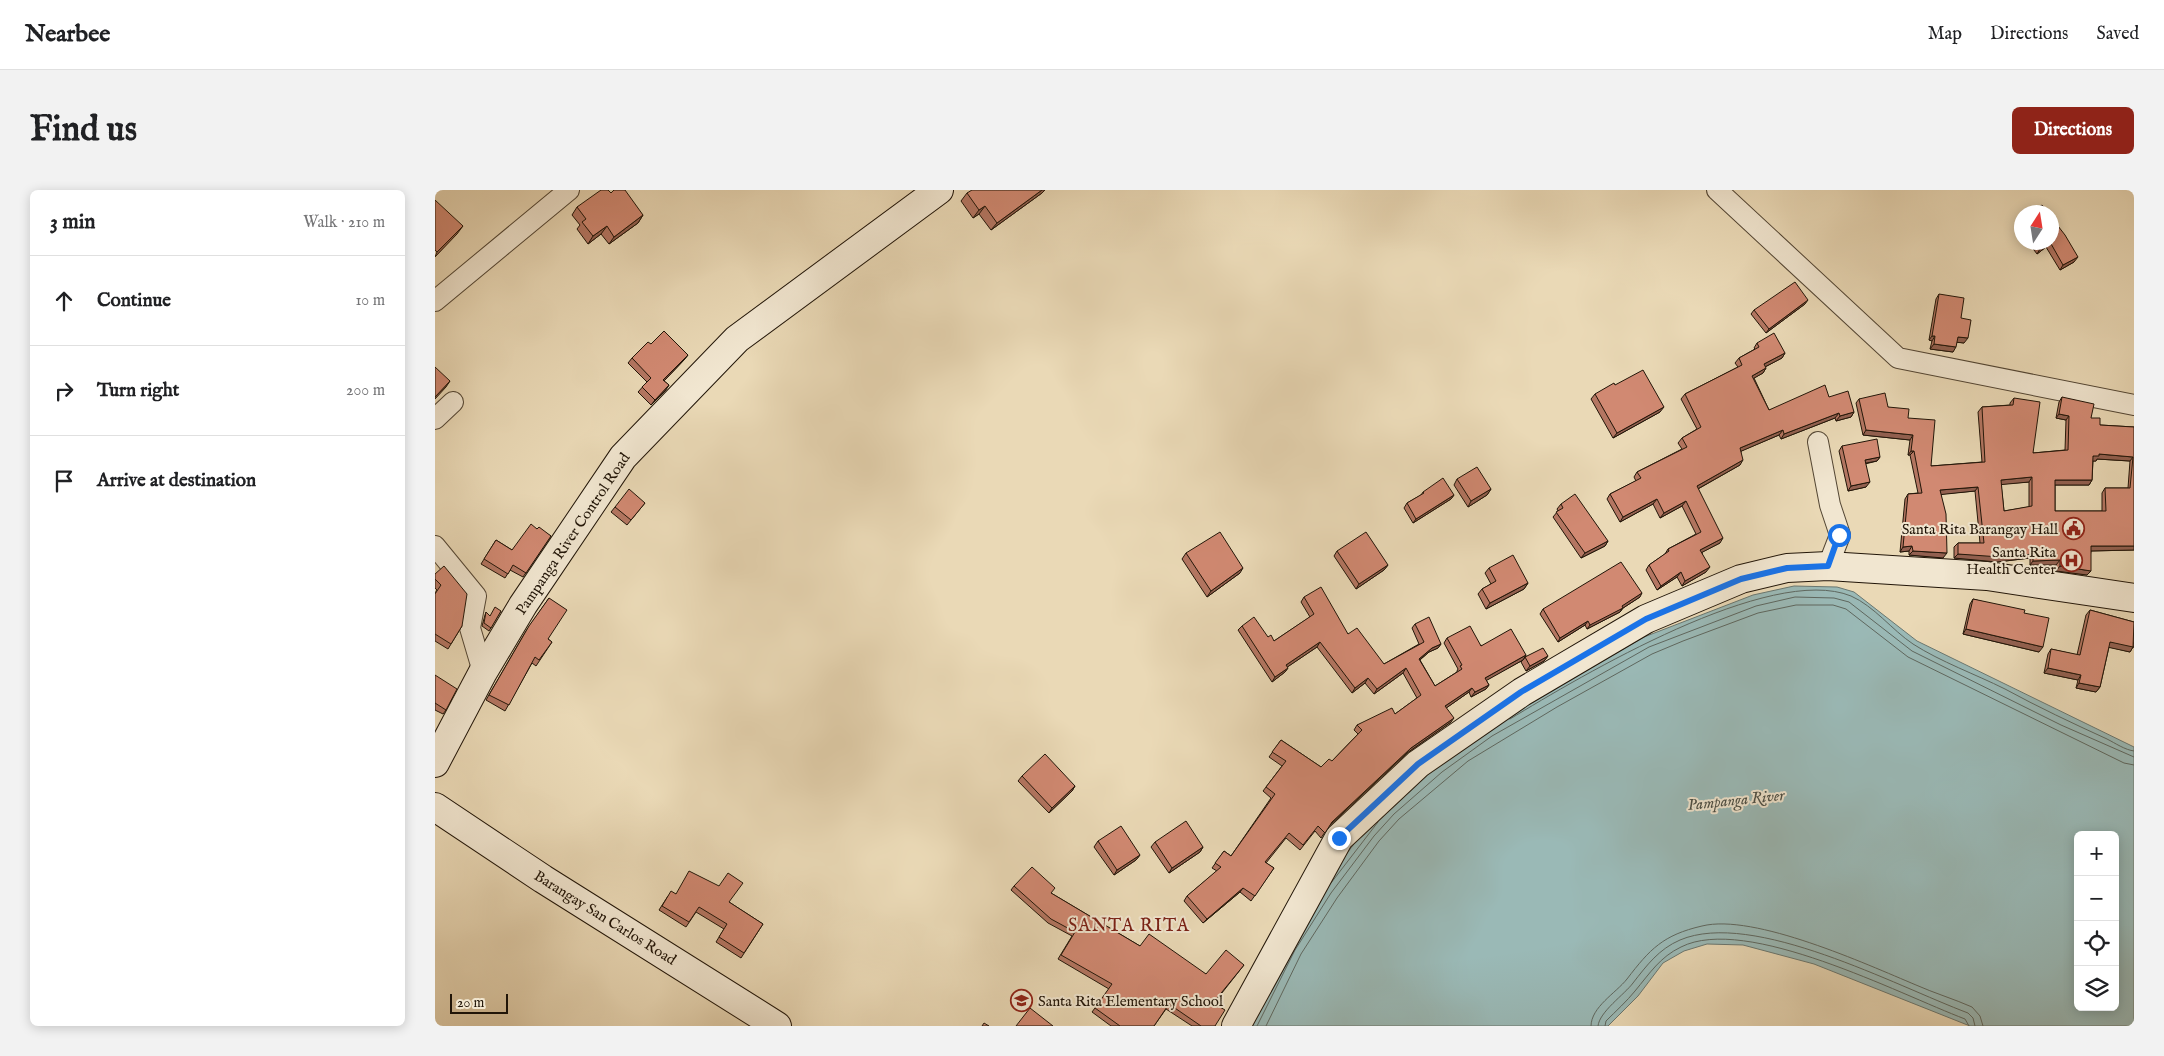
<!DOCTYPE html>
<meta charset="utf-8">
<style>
:root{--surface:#fff;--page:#f2f2f2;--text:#202124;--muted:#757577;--line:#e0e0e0;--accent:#8f2418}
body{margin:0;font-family:"IM FELL English",serif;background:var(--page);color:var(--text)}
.controls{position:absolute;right:15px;bottom:15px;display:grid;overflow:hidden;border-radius:8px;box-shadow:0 2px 12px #0003}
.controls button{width:45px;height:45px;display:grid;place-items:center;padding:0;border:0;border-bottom:1px solid var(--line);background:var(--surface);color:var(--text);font:25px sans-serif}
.compass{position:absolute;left:1579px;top:15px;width:45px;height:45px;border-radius:50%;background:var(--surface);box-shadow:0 2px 12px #0003;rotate:12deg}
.scale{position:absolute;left:15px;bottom:12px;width:58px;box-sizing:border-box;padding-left:5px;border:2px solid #211508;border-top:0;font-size:14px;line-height:18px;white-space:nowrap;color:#211508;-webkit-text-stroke:4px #f1e6d0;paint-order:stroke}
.stop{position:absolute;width:15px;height:15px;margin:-11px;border:4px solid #1a73e8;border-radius:50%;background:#fff}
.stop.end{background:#1a73e8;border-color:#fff;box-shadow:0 1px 5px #0008}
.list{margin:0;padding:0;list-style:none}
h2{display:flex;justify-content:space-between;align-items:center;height:65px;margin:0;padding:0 20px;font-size:21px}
h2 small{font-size:16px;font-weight:400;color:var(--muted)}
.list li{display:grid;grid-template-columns:32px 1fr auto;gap:15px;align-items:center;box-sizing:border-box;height:90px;padding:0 20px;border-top:1px solid var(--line)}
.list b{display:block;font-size:19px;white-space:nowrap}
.list em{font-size:16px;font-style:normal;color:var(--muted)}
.icon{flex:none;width:28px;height:28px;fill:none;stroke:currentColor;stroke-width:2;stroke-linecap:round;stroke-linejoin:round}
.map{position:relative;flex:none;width:1699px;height:836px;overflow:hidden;border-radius:8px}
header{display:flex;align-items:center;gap:30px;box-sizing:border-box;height:70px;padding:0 25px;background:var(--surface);border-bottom:1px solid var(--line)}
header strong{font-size:24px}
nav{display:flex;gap:28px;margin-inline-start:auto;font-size:18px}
.intro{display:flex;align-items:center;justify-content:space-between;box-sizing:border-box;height:120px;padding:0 30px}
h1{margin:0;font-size:35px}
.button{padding:12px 22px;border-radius:8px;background:var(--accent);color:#fff;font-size:18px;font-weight:700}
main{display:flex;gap:30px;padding:0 30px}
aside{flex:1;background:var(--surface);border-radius:8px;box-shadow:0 2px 12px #0003}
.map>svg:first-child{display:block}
.water{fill:#9ab9b6;stroke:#6a7770;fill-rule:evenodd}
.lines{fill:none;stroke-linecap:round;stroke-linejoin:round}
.shore{stroke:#5e675f;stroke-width:1}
.street-casing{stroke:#534634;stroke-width:22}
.secondary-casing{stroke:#211508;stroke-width:30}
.street{stroke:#f1e6d0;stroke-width:20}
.secondary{stroke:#f1e6d0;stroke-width:28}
.wall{fill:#b47662;stroke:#211508;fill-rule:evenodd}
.shaded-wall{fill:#926050;stroke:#211508}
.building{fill:#d18972;stroke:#211508;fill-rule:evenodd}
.route{stroke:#1a73e8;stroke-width:6}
.labels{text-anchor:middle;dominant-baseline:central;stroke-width:4;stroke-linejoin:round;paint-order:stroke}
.poi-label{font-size:15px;fill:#211508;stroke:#f1e6d0;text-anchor:end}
.street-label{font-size:15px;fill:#211508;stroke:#f1e6d0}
.water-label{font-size:16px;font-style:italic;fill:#4b4e45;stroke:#f1e6d0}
.quarter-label{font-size:18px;letter-spacing:1px;fill:#7a1f14;stroke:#f1e6d0}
</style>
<header>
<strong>Nearbee</strong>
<nav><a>Map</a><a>Directions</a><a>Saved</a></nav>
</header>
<div class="intro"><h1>Find us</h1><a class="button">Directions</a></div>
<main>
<aside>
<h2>3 min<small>Walk · 210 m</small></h2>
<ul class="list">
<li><svg class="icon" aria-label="ahead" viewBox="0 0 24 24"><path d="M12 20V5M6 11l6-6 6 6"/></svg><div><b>Continue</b></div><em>10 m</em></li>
<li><svg class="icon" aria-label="right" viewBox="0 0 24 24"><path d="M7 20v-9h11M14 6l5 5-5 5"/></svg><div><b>Turn right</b></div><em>200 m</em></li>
<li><svg class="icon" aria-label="arrive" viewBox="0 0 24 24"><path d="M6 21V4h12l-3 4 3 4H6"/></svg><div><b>Arrive at destination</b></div></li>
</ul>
</aside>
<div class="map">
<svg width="1699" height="836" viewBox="0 0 1699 836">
<rect width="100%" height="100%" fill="#ead9b6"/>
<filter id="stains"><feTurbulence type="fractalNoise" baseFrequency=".004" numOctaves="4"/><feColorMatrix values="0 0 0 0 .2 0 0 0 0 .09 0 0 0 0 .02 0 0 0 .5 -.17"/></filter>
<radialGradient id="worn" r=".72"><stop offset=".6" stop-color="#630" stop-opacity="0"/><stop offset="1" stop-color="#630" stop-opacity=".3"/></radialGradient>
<path class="water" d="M1359,396l43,1 17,5 63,49 217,106v279h-164l-156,-62 -71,-19 -36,-1 -23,7 -21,12 -25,33 -30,30h-364l78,-139 43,-58 92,-84 187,-108 109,-42zM1643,645h37v172h-37z"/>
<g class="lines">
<path class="shore" d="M1075,529c71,-43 260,-156 341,-123 23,10 41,34 62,48 28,18 62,30 92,45 33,18 67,34 102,50 8,4 18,11 27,12
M896,693l47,-61
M822,836l38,-76 36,-57 43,-57 20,-22 48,-42 50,-36 157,-89 107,-41 39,-9 39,1 15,4 63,49 149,74 73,32
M831,836l35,-72 36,-56 42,-57 20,-22 69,-58 89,-54 95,-53 31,-13 75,-28 38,-8h37l13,4 62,48 216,106 10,2
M1156,836c0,-19 25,-33 36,-47 23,-30 36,-44 75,-53 52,-13 164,38 214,59 18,8 38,14 56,22l8,9 3,10
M1163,836c1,-14 27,-32 35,-43 14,-18 26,-34 47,-43 73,-31 216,46 288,73l5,5 2,8
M1170,836l1,-5c10,-10 21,-20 29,-30 15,-18 25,-34 46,-44 65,-33 218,47 284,72l4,7"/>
<defs>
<path id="street" d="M1282,0l181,168 236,47
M0,111l134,-111
M0,229l18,-17
M1383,252l12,63 10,30 -12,31
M0,356l41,50 -6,32 13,44"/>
<path id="secondary" d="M0,573l48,-91 40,-67 100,-148 114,-118 202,-149
M0,617l108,72 234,147
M801,836l103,-188 79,-74 104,-72 124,-73 95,-40 46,-11 41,-2 159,10 147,22"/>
</defs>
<use href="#street" class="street-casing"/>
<use href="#secondary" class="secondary-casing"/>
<use href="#street" class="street"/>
<use href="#secondary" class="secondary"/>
</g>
<path class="wall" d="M610,0l-3,3 -51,37 -12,-16 -6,4 -12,-17 6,-8z
M176,3l32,22 -5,8 -29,21 -8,-10 -13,10 -11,-15 3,-4 -8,-10 5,-8z
M1586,31v13l-5,-7z
M1593,52h23l23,20 -14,8 -14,-23 -9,7z
M1504,104l25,49 -7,-1 -4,10 -23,-3 2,-8 -3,-1 7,-41z
M1370,114l-39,29 -15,-19 3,-4z
M1322,153l28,10 -3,5 -17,9 1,1 -3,5 -9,5 15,32 60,-13 25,15 -3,5 -15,4 -1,-3 -54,21 -2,-4 -38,16 -1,14 -42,24 22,54 -18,9 4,20 -24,14 -5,-9 -20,13 -11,-20 3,-5 16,-11 3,-5 28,-15 -14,-28 -22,12 -7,-14 -33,18 -13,-23 3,-5 26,-13 -2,-4 3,-5 45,-23 -4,-6 4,-5 15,-9 -16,-30 4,-5 53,-27 -3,-4 4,-5 16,-9 -1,-1z
M216,154l37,11 -4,5 -20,21 5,4 -4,6 -14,14 -13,-13 9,-10 -19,-19 4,-5z
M1160,204l65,18 -47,26 -22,-39z
M1627,207l38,28 34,2v123l-43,1 -4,24 -31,-4v-6h-26v-7l-33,4 -43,-4v-11l4,-4h22l-5,-52 -34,3 2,64 -34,-3v-4l-9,1 5,-53 3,-5 10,-1 -8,-38h-2l2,-15 -47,-5 -7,-32 3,-4 29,8 20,11 23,48 51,-4 -4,-50 4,-5 28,-2v-2l4,-5 19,55 32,-3 1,-30 -10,-2 3,-16zM1662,269l33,2 -2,27h-23l-3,5v18h-47v-26h34l3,-5 1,-19h3zM1594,292v25l-25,4 -3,-27z
M1407,256l38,11 -3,4 -12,3 1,23 -18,4 -9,-40z
M1022,289l34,10 -4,6 -19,12 -14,-22z
M988,302l31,3 -3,4 -38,24 -9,-15 3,-5 14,-8z
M210,313l-18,22 -16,-13 4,-5z
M1126,314l47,37 -3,5 -24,12 -28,-41 5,-6 -1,-2z
M102,339l14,7 -28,41 -13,-7 -5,8 -24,-14 15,-24 16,10z
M902,361l51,14 -4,5 -28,19 -22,-33z
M751,363l54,20 -33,24 -25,-38z
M1054,378l39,15 -4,6 -38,20 -8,-15 4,-5 9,-5 -6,-11z
M0,384l27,52 -14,23 -13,-8v-48l2,-3 -2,-2z
M869,407l80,67 35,-20 -7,-16 3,-4 26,20 -3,4 -9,4 -9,8 15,26 22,-14v-1l1,-2 -14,-26 3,-5 79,17 -3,5 -37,20 3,5 -3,4 -15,8 -2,-5 -23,16 5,14 -44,31 -78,73 -8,12 -6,-7 -15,19 -14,-12 -20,25 8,5 -23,33 -11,-9 -37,31 -19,-22 3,-5 30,-25 -5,-3 12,-17 7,5 40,-58 -8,-7 19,-25 -13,-9 12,-17 40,27 11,-6 26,-27 -4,-4 3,-5 38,-11 22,-16 -14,-25 -29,21 -9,-11 -13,10 -35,-46 -30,20 1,1 -3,4 -13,10 -34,-52 4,-4 26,11 6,4 36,-24 -9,-15z
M1205,407l-17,11 -3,4 -33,17 -2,-4 -27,17 -18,-28 3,-5z
M114,408l-1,41 4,3 -16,24 -4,-3 -27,48 -19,-11 40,-69z
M1538,409l51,14 15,39 -76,-18 7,-30z
M1655,420l44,12v25h-1l-3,5 -21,-5 -9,40 -4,5 -20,-4 2,-8 -34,-7 4,-19 3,-5 26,6 9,-40z
M66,421l-12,20 -7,-5 3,-11 1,-3 4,4z
M1113,466l-4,5 -18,10 -5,-9 4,-5z
M0,485l11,35 -3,4 -8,-4z
M587,586l53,10 -3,5 -23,22 -31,-32z
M663,651l42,14 -4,5 -22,15 -20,-28z
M720,652l48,5 -3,5 -31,21 -18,-26z
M579,696l37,7 89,53 66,28 38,-9 -30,38 1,23h-23l-26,-17 -12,17h-43l-19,-14 17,-23 -51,-30 14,-23 -24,-13 -37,-33z
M240,704l54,8 34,22 -22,34 -25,-16 8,-13 -28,-17 -10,15 -27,-17 9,-14z"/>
<path class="shaded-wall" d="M607,0h3l-3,3 -51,37 6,-7z
M550,16l-6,8 -6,4 6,-8z
M208,25l-5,8 -29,21 5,-7z
M28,36l-6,8 -22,23 2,-5z
M172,36l-6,8 -13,10 5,-8z
M1614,52l-3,5 -9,7 3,-5z
M1643,67l-4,5 -14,8 3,-5z
M1373,110l-3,4 -39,29 3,-4z
M1497,146h3l-3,5 -3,-1z
M1523,147l10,1 -4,5 -10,-1z
M1499,154l22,3 -3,5 -23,-3z
M1350,163l-3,5 -21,11 3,-5z
M253,165l-4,5 -24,25 3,-5z
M1331,178l-3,5 -14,8 3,-5z
M15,191l-4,6 -11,12v-2z
M234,195l-4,6 -14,14 4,-5z
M1229,217l-4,5 -47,26 4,-5z
M1419,222l-3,5 -15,4 4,-5z
M1404,223l-4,5 -54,21 3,-5z
M1624,224l10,2 -3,4 -10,-2z
M1348,240l-4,5 -42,18 3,-5z
M1431,240l47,5 -3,5 -47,-5z
M1476,261h3l-4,4h-2z
M1664,264l34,3 -3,4 -33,-2 -1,2h-6l3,-5z
M1445,267l-3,4 -16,3 4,-4z
M1308,270l-3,5 -46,26 3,-5z
M1597,287l-3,5 -32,3 4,-5z
M1620,290h37l-3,5h-38z
M1435,292l-4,5 -18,4 3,-5z
M1543,297l-3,4 -38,4 3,-5z
M1056,299l-4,6 -19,12 3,-6z
M1019,305l-3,4 -38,24 3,-4z
M1222,309l-4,5 -33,18 3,-5z
M1251,311l-4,5 -22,12 4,-5z
M1288,348l-3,5 -23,12 3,-5z
M1173,351l-3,5 -24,12 4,-5z
M1477,356l-3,5 -9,1 3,-5z
M1656,356h43v4l-46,1z
M1478,361l34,2 -4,5 -34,-3z
M1523,364h75l-3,4 -33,4 -43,-4z
M1625,370l-4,5h-26l3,-4z
M953,375l-4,5 -28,19 3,-5z
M1625,376l31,5 -4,4 -31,-4z
M1275,377l-4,5 -24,14 3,-5z
M808,378l-3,5 -33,24 4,-6z
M1246,382l-4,5 -20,13 4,-4z
M1093,393l-4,6 -38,20 4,-6z
M1207,403l-2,4 -20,13 3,-2 -3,4 -33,17 3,-4z
M1153,431l-3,4 -27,17 2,-4z
M1531,439l77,18 -4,5 -76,-18z
M885,452l-3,5 -34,23 3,-5z
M1675,452l24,1v4h-1l-3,5 -23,-5z
M1006,454l-3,4 -9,4 -13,11 3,-4 13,-11z
M1091,465l-3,5 -41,23 3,-5z
M1113,466l-4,5 -18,10 4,-5z
M853,478l-3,4 -13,10 3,-5z
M971,478l-3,5 -29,21 3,-5z
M1613,478l33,7 -3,5 -34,-7z
M933,488l-3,5 -13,10 3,-5z
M1644,493l21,4 -4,5 -20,-4z
M1054,495l-3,4 -15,8 4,-5z
M1037,498l-3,4 -27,19 3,-5z
M1019,528l-3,4 -44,31 -79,74 4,-5 79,-74z
M640,596l-3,5 -23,22 3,-5z
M768,657l-3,5 -31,21 3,-5z
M705,665l-4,5 -22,15 3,-5z
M808,698l-3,4 -37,31 4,-4z"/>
<path class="building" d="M166,0h7l3,3 3,-3h11l18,25 -29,22 -7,-11 -14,10 -11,-14 4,-3 -9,-12z
M537,0h70l-45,33 -12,-17 -6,4 -12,-17z
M0,10l28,26 -26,26 -2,-2z
M1607,15l6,7h-16z
M1616,27l14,18 13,22 -15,8 -13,-23h1z
M1600,52h14l-9,7z
M1360,92l13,18 -39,29 -15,-19z
M1504,104l25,4 -3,20 10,2 -3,18 -10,-1 -2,10 -22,-3 1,-8h-3z
M229,141l24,24 -25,25 6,5 -14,15 -13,-13 9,-9 -19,-20 16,-16 3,2z
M1339,143l11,20 -21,11 2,4 -14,8 17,34 56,-25 4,12 19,-6 6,21 -14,4 -1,-3 -55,21 -1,-4 -43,18 3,12 -46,26 26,52 -23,12 10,17 -25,14 -4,-9 -20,14 -12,-21 20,-14 -1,-2 33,-17 -15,-31 -22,12 -7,-14 -34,18 -13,-23 31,-16 -4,-6 50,-25 -5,-9 19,-11 -16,-33 57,-29 -3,-7 20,-11 -2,-4z
M0,177l15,14 -15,16z
M1208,180l21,37 -47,26 -22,-39 19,-11 1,2z
M1450,203l3,14 21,2 -1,9 27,2 -4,46 54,-4 -3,-55 31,-2 1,-7 26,4 -7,51 35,-3 1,-34 -10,-2 3,-17 32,7 -3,14h9v7l34,2v119h-43v25l-31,-5v-6l-27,1v-7l-33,3 -42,-3v-11h26l-6,-56 -38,3 6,24 1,39 -34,-2 -1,-5 -9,1 5,-53 14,-1 -8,-42h-3l2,-16 -47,-5 -7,-31zM1664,264l34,3 -3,31h-25l1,23h-51v-31h37l1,-24h6zM1597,287v29l-28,5 -3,-31z
M1442,249l3,18 -15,3 5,22 -19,4 -9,-40z
M1042,277l14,22 -20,12 -14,-22z
M1008,288l11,17 -38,24 -9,-16 17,-10 -1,-1z
M194,299l16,14 -14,17 -16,-13z
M1140,304l33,47 -23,12 -29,-41 7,-4 -2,-4z
M96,334l6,5 2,-2 12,9 -25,37 -13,-8 -5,9 -24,-15 12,-19 16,10z
M785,342l23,36 -32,23 -25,-38z
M931,342l22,33 -29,19 -22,-33z
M1078,365l15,28 -38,20 -8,-14 14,-8 -7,-13z
M1186,372l21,31 -20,13 1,2 -33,17 -2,-4 -28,17 -17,-29z
M9,376l23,28 -5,32 -11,18 -16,-10v-40l6,-9 -6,-6v-5z
M886,397l27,47 9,-6 27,36 40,-22 -9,-18 14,-7 12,27 -9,4 -13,11 16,27 27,-17 -2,-3 2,-1 -15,-27 23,-12 11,20 30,-17 15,26 -41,23 4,7 -14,7 -3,-4 -27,18 9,12 -43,30 -79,74 -7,11 -7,-7 -15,19 -14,-12 -24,29 9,6 -19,28 -12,-8 -36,31 -20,-23 34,-29 -6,-4 9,-12 7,5 44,-62 -9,-7 20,-26 -14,-9 9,-12 40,27 8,-8 3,2 30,-31 -5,-5 35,-17 3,6 26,-19 -15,-27 -29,21 -9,-11 -13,10 -35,-46 -34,23 2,3 -13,9 -33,-51 12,-9 14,20 3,-2 3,6 40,-27 -10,-17z
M114,408l18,12 -19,29 4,3 -13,18 -4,-3 -26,48 -20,-10 40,-69z
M1538,409l52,11 -1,3 25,5 -6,29 -77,-18z
M60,417l6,4 -10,17 -7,-5 2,-11 4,4z
M1655,420l44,12 -1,25 -23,-5 -10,45 -21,-4 2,-8 -33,-7 3,-19 29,6z
M1108,458l5,8 -18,10 -5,-9z
M0,485l22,14 -11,21 -11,-7z
M610,564l30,32 -23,22 -30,-32z
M751,631l17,26 -31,21 -17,-26z
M686,636l19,29 -23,15 -19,-29z
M597,677l23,21 -4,5 89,53 9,-12 57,40 20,-24 18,15 -31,38 12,7 -10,16h-14l-32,-22 -15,22h-34l-25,-18 17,-24 -51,-29 14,-23 -24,-13 -37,-33z
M254,681l30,15 9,-13 15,10 -14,19 34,22 -19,29 -25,-16 8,-13 -28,-17 -10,15 -27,-16 9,-15 5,3z
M595,818l23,18h-37z
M549,833l5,3h-7z"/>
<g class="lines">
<path class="route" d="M904,648l79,-74 103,-72 125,-73 95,-40 46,-11 41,-2 11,-31"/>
</g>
<defs>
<symbol id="civic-ring" viewBox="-11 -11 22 22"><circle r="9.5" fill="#f1e6d0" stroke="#8f2418" stroke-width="1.5"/><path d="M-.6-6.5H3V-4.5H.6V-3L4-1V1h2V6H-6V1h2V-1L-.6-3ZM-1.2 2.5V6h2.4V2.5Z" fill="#8f2418"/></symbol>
<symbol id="hospital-ring" viewBox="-11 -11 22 22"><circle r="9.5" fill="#f1e6d0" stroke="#8f2418" stroke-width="1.5"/><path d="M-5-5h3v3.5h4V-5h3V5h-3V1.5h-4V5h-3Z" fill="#8f2418"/></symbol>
<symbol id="school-ring" viewBox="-11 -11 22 22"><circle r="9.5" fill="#f1e6d0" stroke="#8f2418" stroke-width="1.5"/><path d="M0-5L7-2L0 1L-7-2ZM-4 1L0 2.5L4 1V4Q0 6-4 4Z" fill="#8f2418"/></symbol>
</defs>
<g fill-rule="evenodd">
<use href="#civic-ring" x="1626" y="326" width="25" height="25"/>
<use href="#hospital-ring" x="1624" y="358" width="25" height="25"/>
<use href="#school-ring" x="574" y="798" width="25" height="25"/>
</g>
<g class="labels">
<g class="poi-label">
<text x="1623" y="339">Santa Rita Barangay Hall</text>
<text x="1621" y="362">Santa Rita<tspan x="1621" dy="17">Health Center</tspan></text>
<text x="603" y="811" text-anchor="start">Santa Rita Elementary School</text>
</g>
<g class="street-label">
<text transform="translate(138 344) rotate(-56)">Pampanga River Control Road</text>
<text transform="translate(170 728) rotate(32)">Barangay San Carlos Road</text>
</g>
<g class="water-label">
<text transform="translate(1301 611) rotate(-6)">Pampanga River</text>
</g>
<g class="quarter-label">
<text x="694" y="736">SANTA RITA</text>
</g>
</g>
<rect width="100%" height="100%" filter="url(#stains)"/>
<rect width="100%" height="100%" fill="url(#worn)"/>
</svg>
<div class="controls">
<button>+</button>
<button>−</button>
<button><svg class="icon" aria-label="locate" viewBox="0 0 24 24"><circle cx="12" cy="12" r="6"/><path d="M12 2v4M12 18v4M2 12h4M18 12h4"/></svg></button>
<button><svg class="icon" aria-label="layers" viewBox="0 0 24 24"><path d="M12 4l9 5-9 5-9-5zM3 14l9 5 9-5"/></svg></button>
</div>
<svg class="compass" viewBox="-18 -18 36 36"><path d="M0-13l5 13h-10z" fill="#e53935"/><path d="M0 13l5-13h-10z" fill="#757577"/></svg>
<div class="scale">20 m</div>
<div class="stop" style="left:1404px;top:345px"></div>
<div class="stop end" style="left:904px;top:648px"></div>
</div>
</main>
